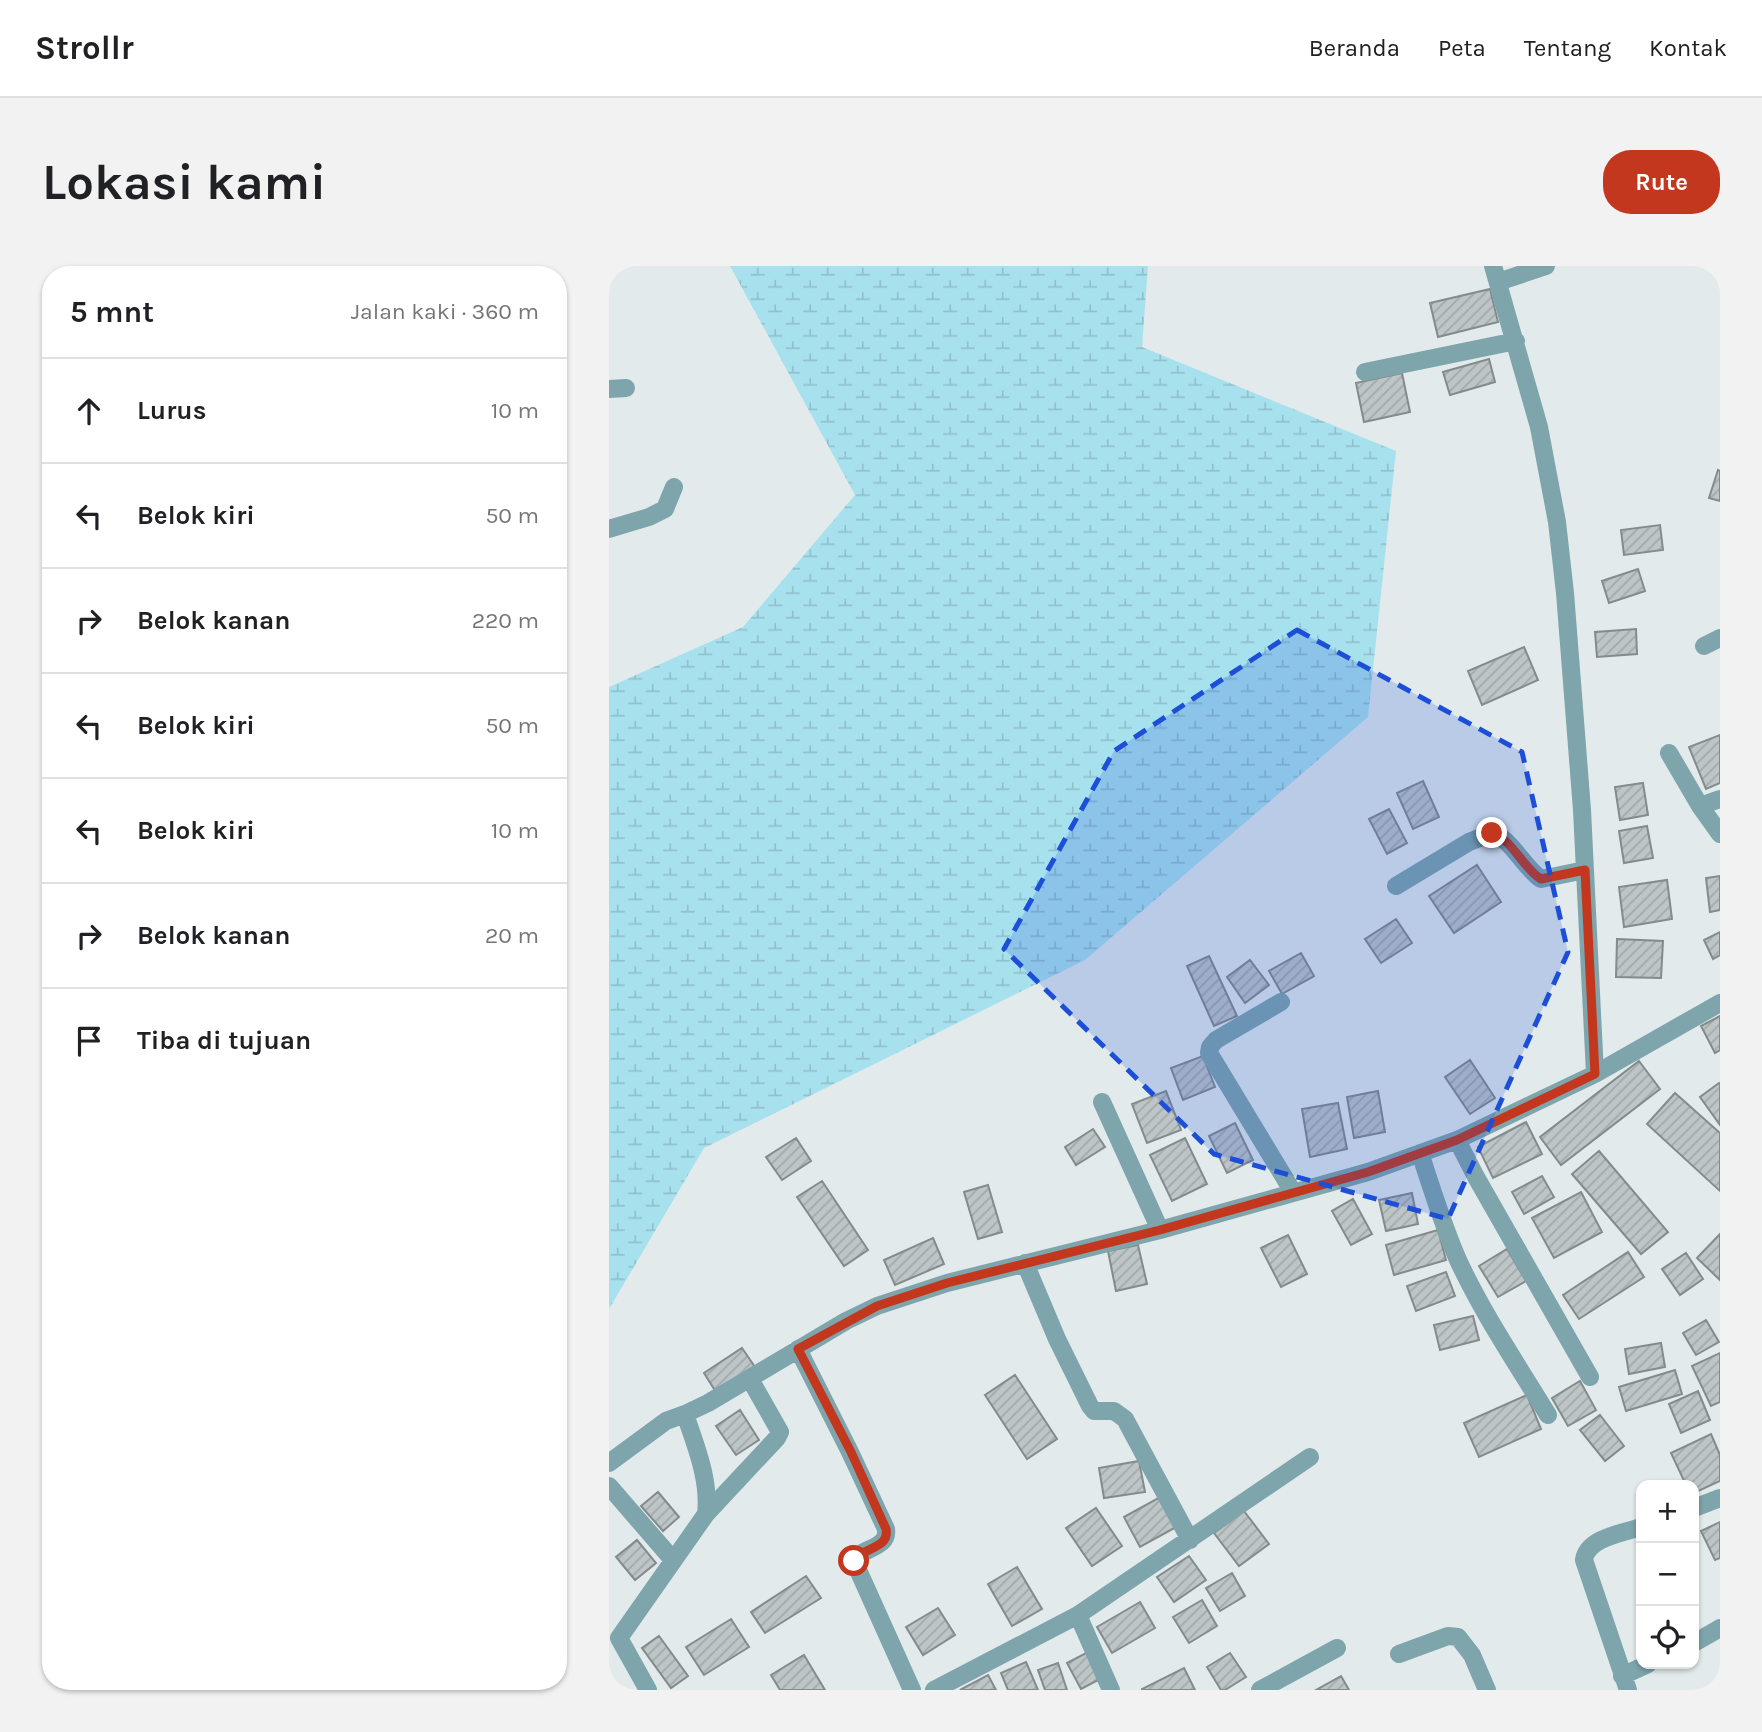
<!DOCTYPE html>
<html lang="id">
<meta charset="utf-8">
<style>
:root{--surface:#fff;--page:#f2f2f2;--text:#202124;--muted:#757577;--line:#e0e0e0;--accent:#c2371d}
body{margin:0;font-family:Karla,sans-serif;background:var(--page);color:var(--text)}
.controls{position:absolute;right:21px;bottom:21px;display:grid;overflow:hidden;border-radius:14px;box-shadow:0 2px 5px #0004}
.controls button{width:63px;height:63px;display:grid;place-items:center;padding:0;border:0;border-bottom:2px solid var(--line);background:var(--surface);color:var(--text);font:35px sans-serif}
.stop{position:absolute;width:21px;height:21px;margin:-16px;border:5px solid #c2371d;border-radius:50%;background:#fff}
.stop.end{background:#c2371d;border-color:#fff;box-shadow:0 2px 7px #0008}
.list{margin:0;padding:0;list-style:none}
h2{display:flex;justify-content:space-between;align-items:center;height:91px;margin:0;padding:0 28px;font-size:30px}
h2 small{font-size:23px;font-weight:400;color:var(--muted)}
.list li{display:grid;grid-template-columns:46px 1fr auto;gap:21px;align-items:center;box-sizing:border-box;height:105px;padding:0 28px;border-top:2px solid var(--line)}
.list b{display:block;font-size:26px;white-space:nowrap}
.list em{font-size:23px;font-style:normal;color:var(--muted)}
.icon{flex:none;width:38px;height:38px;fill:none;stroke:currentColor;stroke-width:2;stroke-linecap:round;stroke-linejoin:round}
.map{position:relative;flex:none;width:1111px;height:1424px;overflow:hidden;border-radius:28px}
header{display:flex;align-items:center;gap:42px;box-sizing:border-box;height:98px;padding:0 35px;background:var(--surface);border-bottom:2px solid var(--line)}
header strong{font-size:33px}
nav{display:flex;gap:38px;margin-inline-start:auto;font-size:24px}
.intro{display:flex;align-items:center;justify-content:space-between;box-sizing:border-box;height:168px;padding:0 42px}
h1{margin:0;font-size:49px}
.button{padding:18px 32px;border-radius:28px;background:var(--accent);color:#fff;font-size:24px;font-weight:700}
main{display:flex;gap:42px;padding:0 42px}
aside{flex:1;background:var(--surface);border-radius:28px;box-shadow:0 2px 5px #0004}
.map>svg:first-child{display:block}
.wetland{fill:url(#wetland-marsh)}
.building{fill:url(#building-hatch);stroke:#838b8c;stroke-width:2}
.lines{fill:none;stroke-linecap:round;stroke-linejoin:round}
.street{stroke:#7ea4ac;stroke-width:18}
.route{stroke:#c2371d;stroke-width:9}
.marked{fill:#1d4ed8;fill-opacity:0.2;stroke:#1d4ed8;stroke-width:5;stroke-dasharray:14 9;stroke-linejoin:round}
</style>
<header>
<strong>Strollr</strong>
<nav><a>Beranda</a><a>Peta</a><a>Tentang</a><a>Kontak</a></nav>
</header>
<div class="intro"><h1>Lokasi kami</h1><a class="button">Rute</a></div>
<main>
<aside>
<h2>5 mnt<small>Jalan kaki · 360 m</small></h2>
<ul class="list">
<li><svg class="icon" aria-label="ahead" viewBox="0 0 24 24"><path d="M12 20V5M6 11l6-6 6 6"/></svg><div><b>Lurus</b></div><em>10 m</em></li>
<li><svg class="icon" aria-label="left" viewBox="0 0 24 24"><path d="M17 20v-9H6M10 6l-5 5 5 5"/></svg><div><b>Belok kiri</b></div><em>50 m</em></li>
<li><svg class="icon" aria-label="right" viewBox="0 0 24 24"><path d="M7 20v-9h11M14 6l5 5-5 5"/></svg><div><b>Belok kanan</b></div><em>220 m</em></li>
<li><svg class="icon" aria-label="left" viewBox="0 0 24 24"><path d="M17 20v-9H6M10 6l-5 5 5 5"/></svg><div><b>Belok kiri</b></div><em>50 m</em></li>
<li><svg class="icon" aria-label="left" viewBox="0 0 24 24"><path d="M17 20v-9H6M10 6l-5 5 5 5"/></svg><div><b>Belok kiri</b></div><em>10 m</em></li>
<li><svg class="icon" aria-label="right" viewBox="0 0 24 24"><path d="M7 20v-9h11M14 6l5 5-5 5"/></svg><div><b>Belok kanan</b></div><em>20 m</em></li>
<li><svg class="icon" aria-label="arrive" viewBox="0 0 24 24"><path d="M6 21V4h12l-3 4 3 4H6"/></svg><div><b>Tiba di tujuan</b></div></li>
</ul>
</aside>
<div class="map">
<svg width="1111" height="1424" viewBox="0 0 1111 1424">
<defs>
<pattern id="wetland-marsh" width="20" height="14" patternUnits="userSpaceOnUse" patternTransform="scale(1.75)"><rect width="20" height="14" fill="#a8e1ee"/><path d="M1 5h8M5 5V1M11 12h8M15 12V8" fill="none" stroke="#90c1cc"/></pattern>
<pattern id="building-hatch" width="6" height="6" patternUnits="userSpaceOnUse" patternTransform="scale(1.75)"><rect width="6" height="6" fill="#bdc5c7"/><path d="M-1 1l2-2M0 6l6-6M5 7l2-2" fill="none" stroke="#a2a9ab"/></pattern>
</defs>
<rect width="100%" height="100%" fill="#e2eaec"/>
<path class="wetland" d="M121,0h418l-6,81 254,104 -28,266 -283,243 -381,188 -95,161v-622l134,-60 112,-132z"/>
<path class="building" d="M881,23l8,33 -60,15 -8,-34z
M880,93l6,23 -45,13 -7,-23z
M793,107l8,39 -46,10 -8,-39z
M1109,204l2,1v30l-11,-3z
M1051,259l3,25 -39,5 -3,-25z
M1029,303l7,22 -36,12 -7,-22z
M1027,363l1,25 -40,3 -2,-25z
M915,381l14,33 -56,25 -14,-34z
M1111,469v48l-14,6 -17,-42z
M814,515l16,36 -26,12 -16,-36z
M1034,517l5,32 -28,5 -5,-33z
M780,543l18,34 -20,11 -18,-35z
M1038,560l6,32 -29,5 -5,-32z
M868,599l24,37 -47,31 -25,-37z
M1111,610v34l-10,2 -4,-34z
M1058,614l5,39 -48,8 -5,-40z
M787,653l16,24 -31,20 -16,-24z
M1111,666v23l-7,4 -9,-19z
M1008,673l46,2 -2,37 -45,-1z
M692,687l13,23 -32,18 -13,-23z
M600,690l28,60 -23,10 -27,-60z
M641,694l19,25 -24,18 -18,-26z
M1111,750v34l-5,3 -14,-27z
M594,790l12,31 -32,13 -12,-32z
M861,794l25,38 -25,16 -25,-37z
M1030,795l21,28 -99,76 -21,-28z
M1110,817l1,1v41l-20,-28z
M557,825l15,39 -34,13 -15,-39z
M769,825l7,41 -31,6 -7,-41z
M1066,827l45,40v58l-73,-67z
M729,837l9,46 -37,8 -8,-48z
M917,856l16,32 -49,24 -15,-31z
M626,857l18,37 -26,13 -18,-37z
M484,863l12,18 -29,18 -11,-18z
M187,872l15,23 -29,19 -16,-23z
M576,872l22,46 -35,17 -22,-46z
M990,885l69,81 -27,22 -69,-80z
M933,910l12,21 -30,17 -12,-22z
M213,915l46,69 -24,16 -47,-69z
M379,919l14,47 -24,7 -14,-47z
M972,926l21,40 -48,26 -22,-40z
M803,927l6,31 -32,7 -7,-31z
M744,933l19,35 -21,11 -19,-34z
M829,964l8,30 -52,15 -8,-30z
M1111,968v46l-23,-22z
M679,969l19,39 -26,13 -20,-39z
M324,972l11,26 -49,21 -11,-25z
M529,979l9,39 -31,7 -8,-40z
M898,983l19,32 -28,16 -19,-31z
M1019,986l16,25 -65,42 -16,-24z
M1077,987l17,26 -23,16 -18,-26z
M837,1006l9,24 -39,15 -9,-25z
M864,1050l6,24 -39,10 -6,-25z
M1097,1054l13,22 -23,13 -13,-22z
M1052,1077l4,24 -36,7 -4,-25z
M133,1082l13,19 -39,25 -12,-19z
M1111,1087v49l-9,4 -19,-40z
M1066,1104l7,24 -56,17 -7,-24z
M406,1109l42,64 -30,20 -42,-64z
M971,1115l16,29 -28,16 -16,-28z
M1089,1125l12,29 -29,13 -12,-29z
M918,1129l14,34 -62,28 -15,-34z
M131,1144l19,30 -23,15 -20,-29z
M991,1149l24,31 -19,15 -25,-31z
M1102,1168l9,21v26l-26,12v-8h-8l-15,-32z
M530,1195l6,31 -41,6 -5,-30z
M49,1226l21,25 -16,14 -22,-25z
M553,1230l16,30 -38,21 -16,-30z
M487,1242l26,38 -30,20 -26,-38z
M635,1245l25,33 -30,22 -25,-33z
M1111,1256v36l-5,2 -14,-29z
M28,1274l19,23 -21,17 -19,-23z
M580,1290l17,24 -32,22 -17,-25z
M408,1301l25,42 -30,17 -24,-42z
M623,1307l13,23 -25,15 -14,-23z
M197,1310l15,22 -56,35 -14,-21z
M593,1334l15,26 -28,17 -16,-26z
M531,1336l15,26 -43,25 -15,-26z
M329,1342l17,27 -32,20 -17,-28z
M122,1353l18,28 -45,28 -18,-28z
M50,1370l29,40 -17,12 -29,-40z
M479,1386l14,26 -21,11 -14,-26z
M621,1387l16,24 -21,13h-4l-14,-23z
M195,1389l21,35h-45l-9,-15z
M417,1396l12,28h-30l-7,-17z
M449,1397l9,27h-22l-7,-20z
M575,1402l11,22h-53v-1z
M379,1409l8,15h-36z
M732,1410l8,14h-33z"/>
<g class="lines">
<path class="street" d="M884,0l46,161 18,95 8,71 17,217 13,264
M889,16l48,-16
M756,106l151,-31
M0,123l17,-1
M0,263l40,-12 16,-8 9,-22
M1095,380l16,-8
M1060,487l31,53 20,28
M1091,540l20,-7
M787,620l73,-44 23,-9c18,4 32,35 49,46l44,-9
M672,736l-65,38 -6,7 -1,6 84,139
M493,836l58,128
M848,874l19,37 114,200
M811,887c12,36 23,73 38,107 25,54 59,104 90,155
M416,997l32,76 33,67 4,5h20l11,8 65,121
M189,1083l52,103 36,77c3,20 -25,18 -32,32l58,129
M0,1197l57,-42 19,-7
M0,1220l64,74
M1085,1242l26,-10
M97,1248l71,-76 3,-6 -30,-53
M469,1349l33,75
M1085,1377l26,-15
M790,1388l49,-18 10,1 14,18 15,35
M1013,1410l26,-12
M39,1424l-29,-52 87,-124c4,-34 -10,-67 -21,-100l23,-11 138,-82 31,-15 70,-23 213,-53 208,-58 89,-32 138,-66 125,-71
M325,1424l144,-75 232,-158
M651,1424l77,-42
M1019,1424l-44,-130c3,-22 39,-27 57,-33"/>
</g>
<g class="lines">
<path class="route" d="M245,1295c8,-14 36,-12 32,-32l-35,-77 -53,-103 79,-43 70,-23 213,-53 208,-58 89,-32 138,-66 -10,-204 -44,9c-17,-10 -31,-42 -49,-46"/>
</g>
<path class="marked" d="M688,364l225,122 46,200 -120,267 -234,-65 -210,-205 110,-198z"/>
</svg>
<div class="controls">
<button>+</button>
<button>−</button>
<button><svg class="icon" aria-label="locate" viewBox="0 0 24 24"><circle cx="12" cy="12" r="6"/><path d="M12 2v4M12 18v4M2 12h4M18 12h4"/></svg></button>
</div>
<div class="stop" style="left:245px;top:1295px"></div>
<div class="stop end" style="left:883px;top:567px"></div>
</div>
</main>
